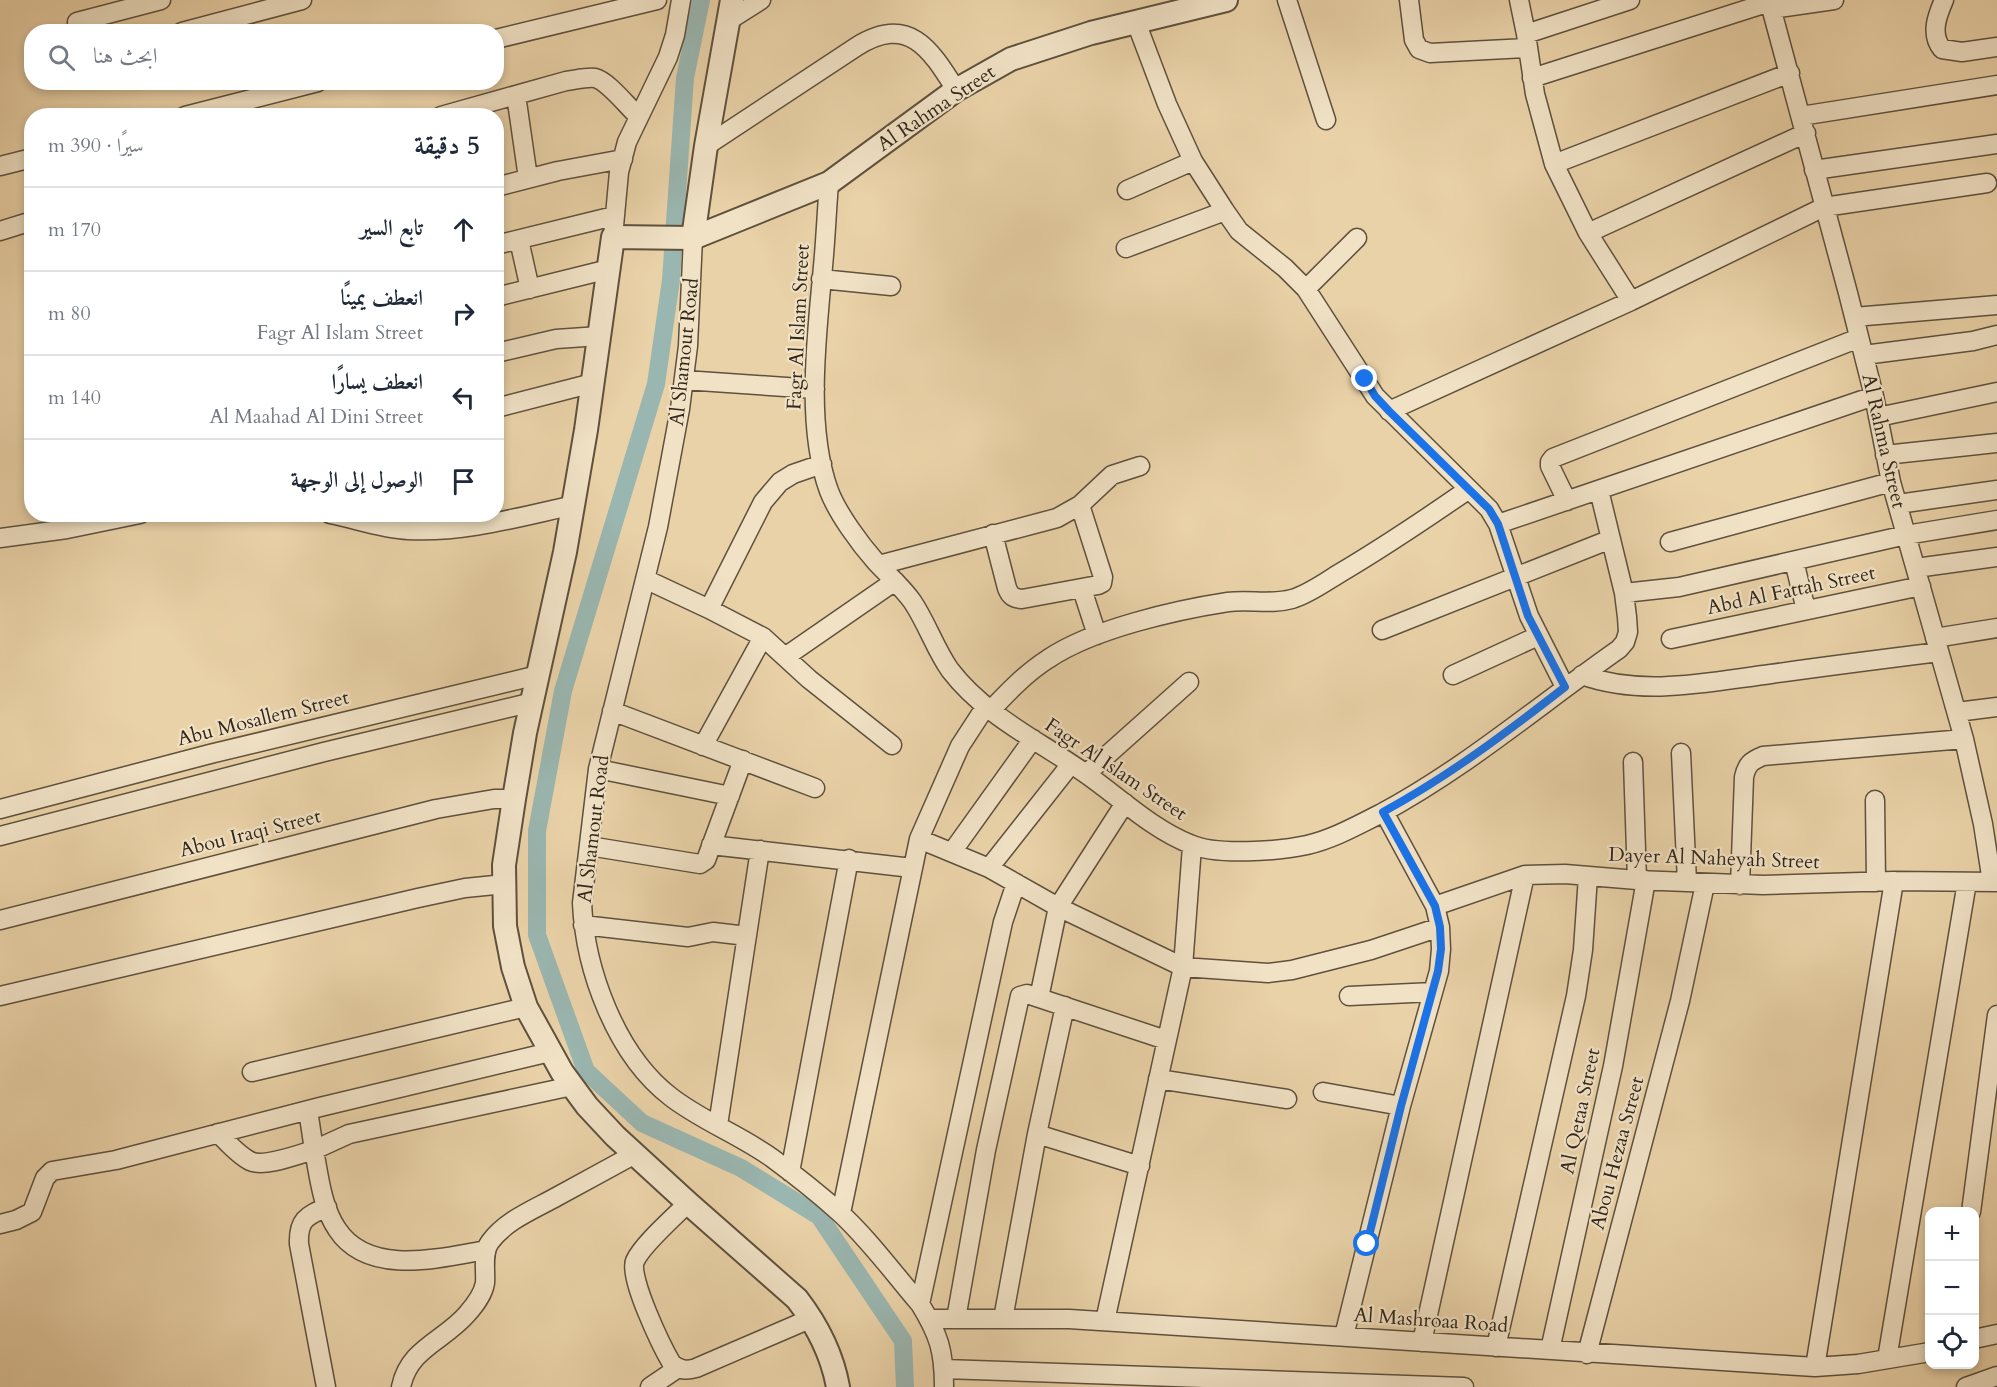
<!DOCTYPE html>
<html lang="ar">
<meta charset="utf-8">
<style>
:root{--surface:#fff;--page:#f6f6f7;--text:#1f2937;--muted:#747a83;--line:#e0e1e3}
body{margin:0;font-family:Cardo,Amiri,serif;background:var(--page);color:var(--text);direction:rtl}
.controls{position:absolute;right:18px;bottom:18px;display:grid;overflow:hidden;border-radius:12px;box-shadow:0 3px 9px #0003}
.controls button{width:54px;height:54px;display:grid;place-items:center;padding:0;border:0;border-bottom:2px solid var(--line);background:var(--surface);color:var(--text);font:30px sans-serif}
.stop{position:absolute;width:18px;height:18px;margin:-14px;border:4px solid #1a73e8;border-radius:50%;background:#fff}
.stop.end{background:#1a73e8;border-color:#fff;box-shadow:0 2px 6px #0008}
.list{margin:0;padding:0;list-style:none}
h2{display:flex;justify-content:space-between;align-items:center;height:78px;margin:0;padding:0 24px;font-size:26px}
h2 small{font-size:20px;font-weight:400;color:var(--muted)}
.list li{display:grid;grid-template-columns:39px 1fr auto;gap:18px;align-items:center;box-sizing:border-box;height:84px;padding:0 24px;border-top:2px solid var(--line)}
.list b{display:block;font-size:22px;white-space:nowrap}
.list p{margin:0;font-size:20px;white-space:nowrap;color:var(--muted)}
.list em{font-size:20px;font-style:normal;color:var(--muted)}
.icon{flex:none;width:33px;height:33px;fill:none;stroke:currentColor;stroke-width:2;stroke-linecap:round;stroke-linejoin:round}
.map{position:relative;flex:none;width:1997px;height:1387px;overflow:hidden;direction:ltr}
.search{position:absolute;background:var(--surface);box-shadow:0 3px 9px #0003;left:24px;top:24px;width:480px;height:66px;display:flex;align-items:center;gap:15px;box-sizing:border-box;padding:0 21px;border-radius:24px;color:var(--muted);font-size:22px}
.panel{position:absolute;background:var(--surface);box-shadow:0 3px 9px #0003;left:24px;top:108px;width:480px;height:414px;border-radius:24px;direction:rtl}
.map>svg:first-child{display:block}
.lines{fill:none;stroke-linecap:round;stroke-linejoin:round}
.canal{stroke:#9ab6b0;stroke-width:18}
.minor-casing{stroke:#5e513e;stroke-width:21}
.tertiary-casing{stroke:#5e513e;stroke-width:26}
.minor{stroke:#f1e2c6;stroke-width:18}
.tertiary{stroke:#f1e2c6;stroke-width:22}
.route{stroke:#1a73e8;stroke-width:8}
.labels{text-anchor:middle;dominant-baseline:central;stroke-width:4.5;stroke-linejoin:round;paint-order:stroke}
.street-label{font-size:20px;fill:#30261a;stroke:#f1e2c6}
</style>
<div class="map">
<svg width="1997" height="1387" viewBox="0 0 1997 1387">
<rect width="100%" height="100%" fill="#ead2a8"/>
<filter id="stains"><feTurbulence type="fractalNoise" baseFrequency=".00333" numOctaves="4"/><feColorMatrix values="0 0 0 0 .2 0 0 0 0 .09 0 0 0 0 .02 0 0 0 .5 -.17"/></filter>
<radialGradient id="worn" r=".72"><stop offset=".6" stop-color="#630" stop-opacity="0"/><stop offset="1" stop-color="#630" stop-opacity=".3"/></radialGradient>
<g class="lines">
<path class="canal" d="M701,0l-16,78 -14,202 -15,104 -93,307 -26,140v104l49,136 56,52 99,45 78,48 84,125 2,46"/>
<defs>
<path id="minor" d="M1287,0l39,120
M1409,0l5,40 5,9 11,4 98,-5
M1519,0l7,34 9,60 19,70 34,69 43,68
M1769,0l79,293 26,103 17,86 73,257 19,85 9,58
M1944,0c-7,16 -14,34 -2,49l20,3 35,-5
M1772,9l62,-9
M728,21l33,-21
M77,22l84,-22
M1136,22l31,82 26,57 32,50 14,20 46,37 21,21 69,107 114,113 9,15 31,92 36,71
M182,32l120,-32
M1526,34l104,-34
M496,39l161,-39
M1532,78l238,-76
M516,95l12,83
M185,116l133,-34
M441,116l125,-35c9,-1 20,-4 29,-3 13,3 33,29 43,38
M1801,116l196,-31
M706,146l150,-99c52,-33 74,1 100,43
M1554,164l236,-91
M0,166l32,-8
M1814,170l183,-26
M829,183c-2,24 -3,48 -5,72 -6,72 -20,167 5,236 9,23 31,53 47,71 12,13 26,25 36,39 15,22 23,48 38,69 36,47 90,71 136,104 33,23 66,55 104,70 26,12 89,7 117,1 26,-6 49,-19 73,-31 86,-46 159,-109 239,-165l6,-7 3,-10 -1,-15 -3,-24 -25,-103
M496,187l62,-16 65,-12
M1127,190l66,-29
M0,231l32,-10
M1588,233l218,-100
M613,237l6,-65 8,-30 41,-85 7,-22 6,-35
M693,238l-5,108 -8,63 -22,118 -60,242 -16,134c3,67 34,152 89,194 31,24 69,38 101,61 23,17 46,35 67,54 29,26 56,63 81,92 19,31 24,47 24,83
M519,240l11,49
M496,245l118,-29
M1126,248l99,-37
M821,279l70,7
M1306,289l51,-51
M496,297l113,-28
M1854,317l143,-12
M496,353l60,-14 44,-3
M1864,355l109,-14 24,-6
M684,380l131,9
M496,408l97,-25
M1389,411l242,-110 193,-94 163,-24
M1878,417l119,-25
M1885,455l112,-12
M1567,501l-17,-35v-4l3,-4 306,-120
M1898,504l99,-14
M330,514c26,5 52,15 78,16 56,3 111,-13 166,-25
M1498,524l376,-128
M993,534l14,54c3,8 6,10 15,11l76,-14 4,-2 1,-6 -23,-72
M0,538l67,-9 73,-15
M1670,542l221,-60
M1794,561l12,49
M879,565l178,-47 23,-13 32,-30 28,-9
M1916,568l81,-11
M645,579l64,30 54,28 46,42 83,66
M1082,589l15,46
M1624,593l55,-6 227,-52 91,-15
M709,609l54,-107 17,-20 13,-8 29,-10
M1382,630l229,-91
M1935,638l62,-10
M1671,639l250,-53
M785,657l110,-76
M1453,675l85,-39
M1582,675c61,22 127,7 189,-1 56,-8 112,-15 168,-22
M612,711l203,77
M990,711c18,-19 36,-38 58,-52 44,-30 128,-49 180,-57 21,-3 43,3 64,-3 17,-5 33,-17 48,-26 44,-26 87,-55 129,-84
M1957,712l40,-5
M703,746l60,-109
M1681,753l6,129
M1633,762l4,118
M598,769l132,27
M1086,774l103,-92
M1875,800l1,82
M0,809l210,-55 328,-79
M0,836l324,-84 209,-50
M919,839l70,29 69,39 125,60 85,6 24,-3 79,-20 69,-23
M711,845l201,23
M589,846l111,18 6,-4 37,-100
M952,852l81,-113
M989,868l82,-104
M1740,885l4,-108c3,-13 7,-16 19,-21l201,-17
M1435,906l90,-31 40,-1 72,6 126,5 131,-4 103,1
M0,920l436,-111 58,-10h20
M583,925l105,12 25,-5 34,4
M0,996l418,-98 47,-10 40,-4
M1349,996l84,-4
M1039,998l19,-91 67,-104
M252,1072l274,-65
M1158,1079l129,20
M1323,1092l78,14
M718,1125l42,-275
M218,1133c9,9 20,22 32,28 14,7 49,-7 64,-11l-6,-40
M1037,1134l103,32
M790,1172l59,-313
M688,1203c-14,14 -46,42 -53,58 -7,16 27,86 37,103 8,6 14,7 24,4l116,-50
M1971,1212l26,-197
M841,1213l78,-374 41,-93 26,-40
M0,1224l16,-4 16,-8 13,-34 7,-7 64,-11 204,-53 230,-55
M486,1250c-46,8 -118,27 -149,-21 -15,-22 -18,-53 -23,-79l35,-16 223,-48
M920,1304l83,-382 13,-39
M929,1319h140l746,48 43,-3 72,-12
M956,1319l30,-169 34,-154 7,-2 139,46
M1003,1319l34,-185 28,-128
M1105,1321l78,-354 9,-121
M1344,1336l57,-230 38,-135 2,-22 -1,-22 -5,-21 -51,-94
M1974,1339l23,-5
M1422,1342l103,-467
M1496,1347l80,-351 7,-46 5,-74
M1550,1350l63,-284 33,-186
M1587,1354l93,-353 25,-117
M1887,1359l80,-477
M1815,1367l79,-486
M944,1369l520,18
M326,1387l-27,-143c-1,-24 7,-28 28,-37
M401,1387c8,-39 43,-46 66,-73 8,-9 16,-19 18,-31 1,-13 -3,-30 5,-41 16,-22 45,-33 68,-46 26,-14 51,-28 77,-42
M650,1387l28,-19
M1966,1387l31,-11"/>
<path id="tertiary" d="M693,238l13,-92 26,-146
M838,1387c-6,-33 -21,-62 -41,-88l-109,-96 -73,-67 -28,-30 -25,-34 -36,-65 -13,-40 -8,-41 -1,-61 10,-66 11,-66 40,-181 21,-122 27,-193 80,1 136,-55 127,-93 55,-31 80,-26 135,-33"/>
</defs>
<use href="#minor" class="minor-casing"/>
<use href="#tertiary" class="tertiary-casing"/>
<use href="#minor" class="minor"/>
<use href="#tertiary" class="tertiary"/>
</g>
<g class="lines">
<path class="route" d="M1365,379l10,17 14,15 100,98 9,15 30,92 37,71c-59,46 -116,89 -182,125l52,94 5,21 1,22 -3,22 -37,135 -34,138"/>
</g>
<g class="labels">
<g class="street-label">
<text transform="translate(936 108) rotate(-34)">Al Rahma Street</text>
<text transform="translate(798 327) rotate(-87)">Fagr Al Islam Street</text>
<text transform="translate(684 352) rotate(-84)">Al Shamout Road</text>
<text transform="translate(1884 441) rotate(77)">Al Rahma Street</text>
<text transform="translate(1791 590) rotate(-12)">Abd Al Fattah Street</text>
<text transform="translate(263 718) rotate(-14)">Abu Mosallem Street</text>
<text transform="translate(1116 769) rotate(34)">Fagr Al Islam Street</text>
<text transform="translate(593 829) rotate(-83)">Al Shamout Road</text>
<text transform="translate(250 833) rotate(-14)">Abou Iraqi Street</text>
<text transform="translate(1714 858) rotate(2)">Dayer Al Naheyah Street</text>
<text transform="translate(1580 1111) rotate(-78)">Al Qetaa Street</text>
<text transform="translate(1617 1153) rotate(-75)">Abou Hezaa Street</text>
<text transform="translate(1431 1320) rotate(4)">Al Mashroaa Road</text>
</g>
</g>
<rect width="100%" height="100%" filter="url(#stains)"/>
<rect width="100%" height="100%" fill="url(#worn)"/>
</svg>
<div class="controls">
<button>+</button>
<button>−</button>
<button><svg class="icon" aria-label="locate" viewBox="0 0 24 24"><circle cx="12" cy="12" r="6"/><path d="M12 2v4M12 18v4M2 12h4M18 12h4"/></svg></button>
</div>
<div class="stop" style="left:1367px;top:1244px"></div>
<div class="stop end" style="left:1365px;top:379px"></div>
<div class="search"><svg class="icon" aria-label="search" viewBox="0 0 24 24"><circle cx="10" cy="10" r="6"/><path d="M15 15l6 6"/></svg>ابحث هنا</div>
<section class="panel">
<h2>5 دقيقة<small>سيرًا · 390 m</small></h2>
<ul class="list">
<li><svg class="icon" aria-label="ahead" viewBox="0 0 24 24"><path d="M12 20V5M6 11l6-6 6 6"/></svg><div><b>تابع السير</b></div><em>170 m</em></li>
<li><svg class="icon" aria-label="right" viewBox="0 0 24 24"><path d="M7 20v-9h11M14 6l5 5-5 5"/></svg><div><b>انعطف يمينًا</b><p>Fagr Al Islam Street</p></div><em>80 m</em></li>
<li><svg class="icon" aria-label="left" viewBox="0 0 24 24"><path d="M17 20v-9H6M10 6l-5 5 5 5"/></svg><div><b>انعطف يسارًا</b><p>Al Maahad Al Dini Street</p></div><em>140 m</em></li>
<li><svg class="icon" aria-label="arrive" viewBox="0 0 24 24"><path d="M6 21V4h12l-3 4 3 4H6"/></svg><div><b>الوصول إلى الوجهة</b></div></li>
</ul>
</section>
</div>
